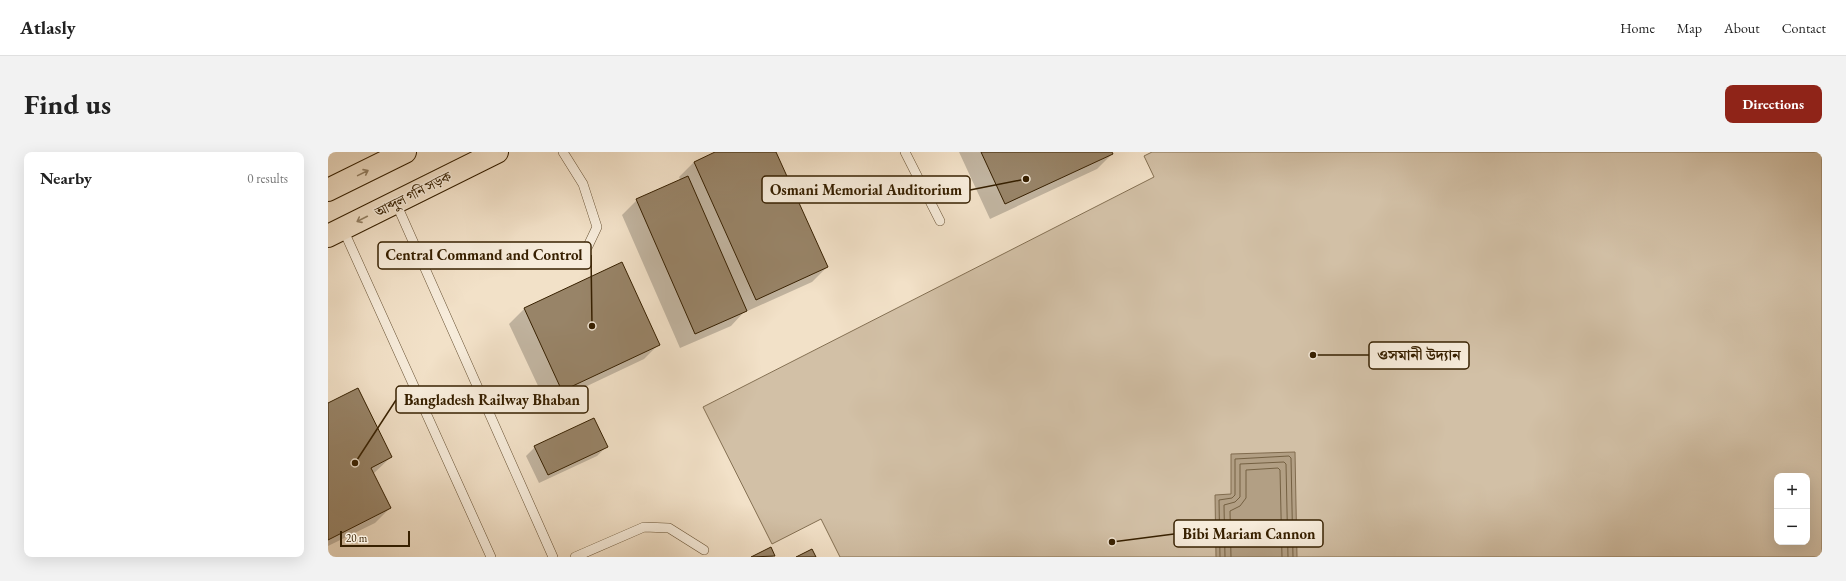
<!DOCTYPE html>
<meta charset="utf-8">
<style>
:root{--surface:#fff;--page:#f2f2f2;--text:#222;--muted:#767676;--line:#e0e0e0;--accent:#8f2418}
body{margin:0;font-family:"EB Garamond","Noto Serif Bengali",serif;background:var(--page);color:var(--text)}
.controls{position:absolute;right:12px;bottom:12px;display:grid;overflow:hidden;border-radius:8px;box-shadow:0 4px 16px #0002}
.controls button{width:36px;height:36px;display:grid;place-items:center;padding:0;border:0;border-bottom:1px solid var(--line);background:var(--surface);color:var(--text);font:20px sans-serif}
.scale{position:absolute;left:12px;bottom:10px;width:70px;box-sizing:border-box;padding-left:4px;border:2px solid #372000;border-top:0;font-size:11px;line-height:14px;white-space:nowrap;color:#372000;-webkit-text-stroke:3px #f7ecdb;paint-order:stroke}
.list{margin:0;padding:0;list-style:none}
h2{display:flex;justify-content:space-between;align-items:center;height:52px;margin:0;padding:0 16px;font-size:17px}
h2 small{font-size:13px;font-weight:400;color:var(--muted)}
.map{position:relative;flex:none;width:1494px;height:405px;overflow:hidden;border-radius:8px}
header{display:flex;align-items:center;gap:24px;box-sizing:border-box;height:56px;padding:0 20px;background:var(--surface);border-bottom:1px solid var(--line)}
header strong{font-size:19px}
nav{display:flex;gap:22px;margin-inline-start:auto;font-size:14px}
.intro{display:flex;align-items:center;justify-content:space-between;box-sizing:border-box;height:96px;padding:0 24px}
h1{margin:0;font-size:28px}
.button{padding:10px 18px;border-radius:8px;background:var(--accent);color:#fff;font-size:14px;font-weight:700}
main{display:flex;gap:24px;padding:0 24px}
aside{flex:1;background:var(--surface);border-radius:8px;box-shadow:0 4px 16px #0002}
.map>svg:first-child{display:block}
.green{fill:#d2c0a6;stroke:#847053;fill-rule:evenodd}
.water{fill:#b29f84;stroke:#816c4f}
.shadow{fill:#0003}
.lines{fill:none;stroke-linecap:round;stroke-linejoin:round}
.shore{stroke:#746042;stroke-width:1}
.building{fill:#988468;stroke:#372000}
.service-casing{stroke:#665032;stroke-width:10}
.primary-casing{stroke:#372000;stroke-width:24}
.service{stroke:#f7ecdb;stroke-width:9}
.primary{stroke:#f2e1c8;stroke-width:22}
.oneway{stroke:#948064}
.labels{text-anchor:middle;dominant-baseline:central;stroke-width:3;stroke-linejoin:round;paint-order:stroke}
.street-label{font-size:14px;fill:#372000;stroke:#f7ecdb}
.leader{fill:none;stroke:#372000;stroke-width:1.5}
.callout-dot{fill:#372000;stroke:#f7ecdb;stroke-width:1.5}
.callout{fill:#f7ecdb;stroke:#372000;stroke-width:1.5}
.callout-label{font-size:15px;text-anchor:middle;font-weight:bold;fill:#372000}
</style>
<header>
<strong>Atlasly</strong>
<nav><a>Home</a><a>Map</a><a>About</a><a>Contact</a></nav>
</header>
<div class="intro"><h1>Find us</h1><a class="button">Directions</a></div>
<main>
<aside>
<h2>Nearby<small>0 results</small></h2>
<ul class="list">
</ul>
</aside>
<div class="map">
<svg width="1494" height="405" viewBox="0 0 1494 405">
<rect width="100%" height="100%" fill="#f2e1c8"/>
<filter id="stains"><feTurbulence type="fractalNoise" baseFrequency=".005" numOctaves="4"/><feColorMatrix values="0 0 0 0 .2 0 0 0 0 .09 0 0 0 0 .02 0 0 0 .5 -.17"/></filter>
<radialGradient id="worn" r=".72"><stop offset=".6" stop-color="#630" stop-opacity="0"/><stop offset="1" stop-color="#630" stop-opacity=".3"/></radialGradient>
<path class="green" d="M824,0h670v405h-982l-19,-38 -49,25 -69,-137 451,-230 -10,-21zM1449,324h30v66h-30z"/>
<path class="water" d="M967,300l2,105h-81l-1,-62 16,-1v-40z"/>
<path class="shadow" d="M389,0h58l52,115 -15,15 -69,31 -12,13 -51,22 -58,-133 15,-15 44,-19 -2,-4 15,-15z
M631,0h152l1,2 -15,15 -107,50z
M293,112l38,80 -15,15 -97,46 -38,-81 15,-15z
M0,252l63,53 -18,17 17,34 -15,15 -47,23z
M207,295h71l-9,9 -58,27 -13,-27z
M442,397l3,8h-19z"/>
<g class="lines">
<path class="shore" d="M892,405l-1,-57 13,-2 3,-3v-36l54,-3 2,2 2,99
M897,405l-1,-52 11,-3 5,-5v-33l44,-2 2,2 2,93
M903,405l-1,-46 10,-5 6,-8v-28l32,-2 2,2 2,87"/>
</g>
<path class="building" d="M387,0h61l52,115 -72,33 -62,-138z
M653,0h131l1,2 -108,50z
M360,24l59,135 -52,23 -59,-135z
M294,110l38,83 -98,46 -38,-83z
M30,236l34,69 -21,11 20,40 -63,32v-137z
M266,266l14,29 -60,28 -14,-29z
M443,395l4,9 -24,1z
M484,397l4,8h-20z"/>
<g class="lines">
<defs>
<path id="service" d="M235,0l20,32 14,43 -9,19
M577,0l35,69
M68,51l157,354
M15,77l148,328
M247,405l69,-30 25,1 35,22"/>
<path id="primary" d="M0,38l77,-38
M0,84l169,-84"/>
</defs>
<use href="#service" class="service-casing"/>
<use href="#primary" class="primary-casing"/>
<use href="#service" class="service"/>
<use href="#primary" class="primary"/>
</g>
<defs><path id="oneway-shaft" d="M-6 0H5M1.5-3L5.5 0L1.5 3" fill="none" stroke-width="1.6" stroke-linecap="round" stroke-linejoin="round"/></defs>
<g class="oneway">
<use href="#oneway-shaft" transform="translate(35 21) rotate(-26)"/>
<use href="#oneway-shaft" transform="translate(34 67) rotate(153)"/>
</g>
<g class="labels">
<g class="street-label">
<text transform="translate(85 42) rotate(-27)">আব্দুল গনি সড়ক</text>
</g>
</g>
<path class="leader" d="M698 27L642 38M264 174L263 103M985 203L1041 203M27 311L68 248M784 390L846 382"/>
<g class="callout-dot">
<circle cx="698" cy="27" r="4"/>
<circle cx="264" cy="174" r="4"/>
<circle cx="985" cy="203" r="4"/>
<circle cx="27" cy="311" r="4"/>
<circle cx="784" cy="390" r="4"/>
</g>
<g class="callout">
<rect x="434" y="24" width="208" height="27" rx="4"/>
<rect x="50" y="90" width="213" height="27" rx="4"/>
<rect x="1041" y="190" width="100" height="27" rx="4"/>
<rect x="68" y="234" width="192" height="27" rx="4"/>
<rect x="846" y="368" width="149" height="27" rx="4"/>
</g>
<g class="callout-label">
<text x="538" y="43">Osmani Memorial Auditorium</text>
<text x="156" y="108">Central Command and Control</text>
<text x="1091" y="208">ওসমানী উদ্যান</text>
<text x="164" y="253">Bangladesh Railway Bhaban</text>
<text x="921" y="387">Bibi Mariam Cannon</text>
</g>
<rect width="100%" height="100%" filter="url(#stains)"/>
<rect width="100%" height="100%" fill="url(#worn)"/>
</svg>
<div class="controls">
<button>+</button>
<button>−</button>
</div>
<div class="scale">20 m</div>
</div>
</main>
